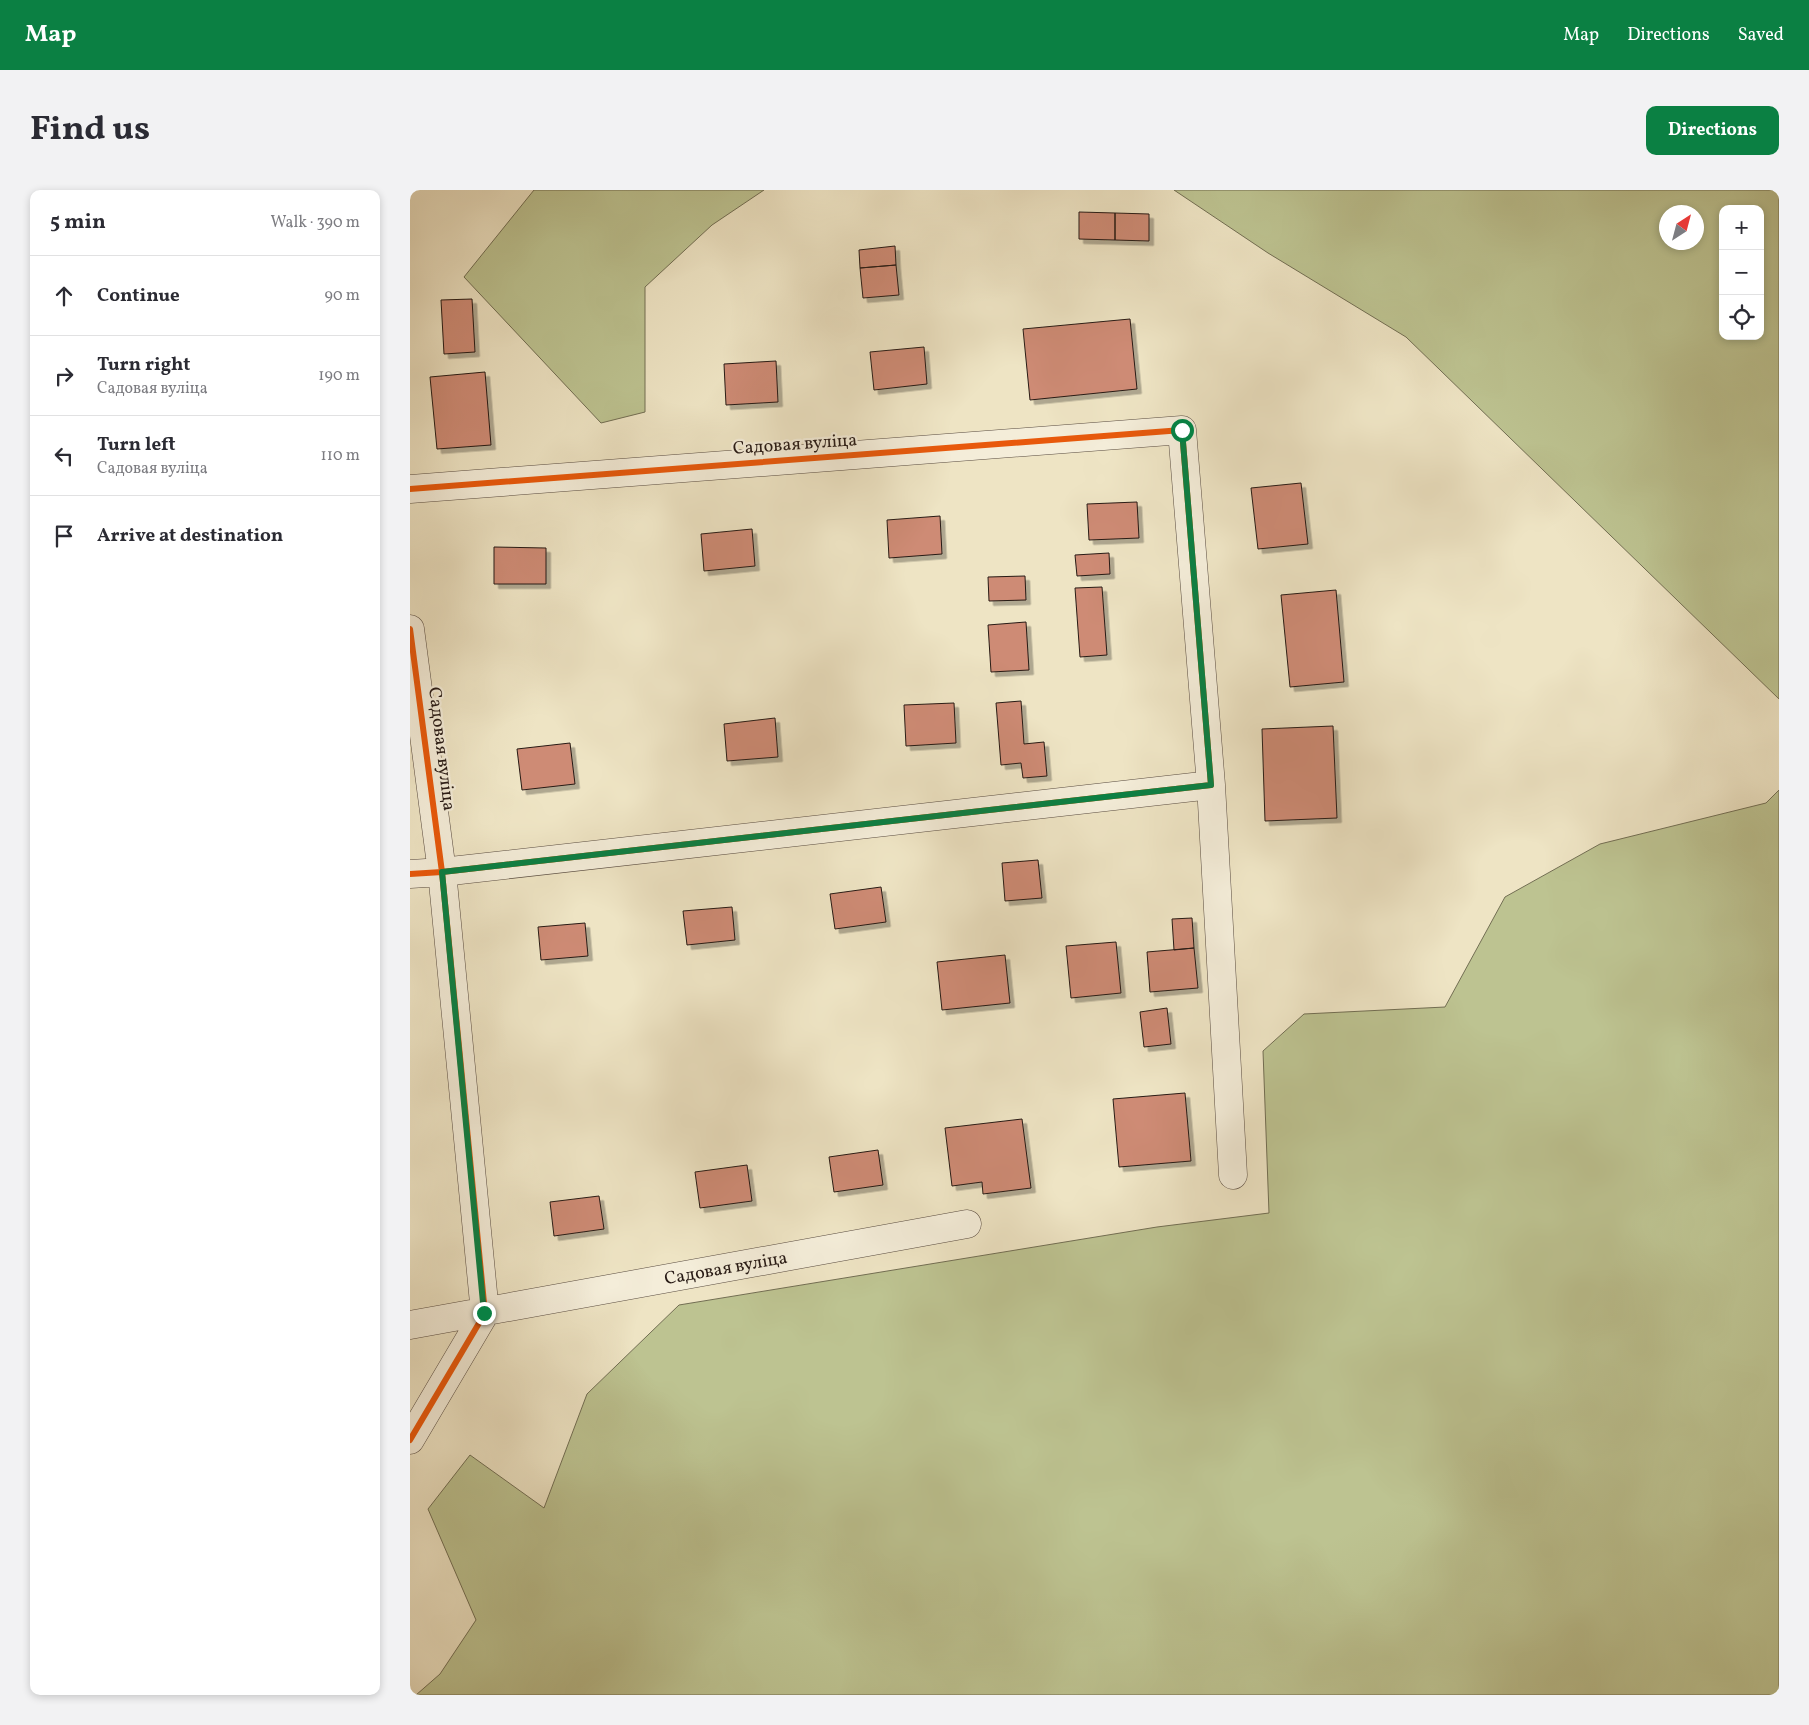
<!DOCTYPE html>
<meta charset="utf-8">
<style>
:root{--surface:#fff;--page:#f2f2f3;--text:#2b2b33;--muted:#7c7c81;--line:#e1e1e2;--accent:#0b8043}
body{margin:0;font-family:Vollkorn,serif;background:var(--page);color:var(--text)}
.controls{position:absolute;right:15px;top:15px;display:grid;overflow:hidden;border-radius:10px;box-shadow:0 2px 8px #0003}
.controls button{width:45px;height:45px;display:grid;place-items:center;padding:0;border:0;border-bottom:1px solid var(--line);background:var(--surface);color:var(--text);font:25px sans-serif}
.compass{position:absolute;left:1249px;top:15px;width:45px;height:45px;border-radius:50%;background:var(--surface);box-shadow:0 2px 8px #0003;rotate:36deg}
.stop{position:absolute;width:15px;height:15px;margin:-11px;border:4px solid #0b8043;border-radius:50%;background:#fff}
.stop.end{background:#0b8043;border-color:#fff;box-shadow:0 1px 5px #0008}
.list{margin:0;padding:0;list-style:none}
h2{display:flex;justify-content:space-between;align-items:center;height:65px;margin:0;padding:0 20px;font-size:21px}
h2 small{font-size:16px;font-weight:400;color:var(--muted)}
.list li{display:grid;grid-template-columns:32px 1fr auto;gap:15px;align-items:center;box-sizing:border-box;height:80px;padding:0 20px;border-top:1px solid var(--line)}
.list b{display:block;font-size:19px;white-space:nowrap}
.list p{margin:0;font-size:16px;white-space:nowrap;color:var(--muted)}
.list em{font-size:16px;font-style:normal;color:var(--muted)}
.icon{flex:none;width:28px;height:28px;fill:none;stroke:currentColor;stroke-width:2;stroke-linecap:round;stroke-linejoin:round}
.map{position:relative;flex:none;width:1369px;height:1505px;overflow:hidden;border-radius:10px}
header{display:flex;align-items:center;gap:30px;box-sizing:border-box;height:70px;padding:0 25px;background:var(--accent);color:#fff}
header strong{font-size:24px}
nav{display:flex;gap:28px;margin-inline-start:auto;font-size:18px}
.intro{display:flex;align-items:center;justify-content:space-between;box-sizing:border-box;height:120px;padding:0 30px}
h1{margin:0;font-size:35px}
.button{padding:12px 22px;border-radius:10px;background:var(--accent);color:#fff;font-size:18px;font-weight:700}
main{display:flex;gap:30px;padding:0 30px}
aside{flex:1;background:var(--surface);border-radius:10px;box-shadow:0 2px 8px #0003}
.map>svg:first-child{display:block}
.green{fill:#bdc391;stroke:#726e53;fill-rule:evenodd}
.building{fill:#ce8b74;stroke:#271a15;filter:url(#shadow)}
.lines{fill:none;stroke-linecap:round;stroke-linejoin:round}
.minor-casing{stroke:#594c41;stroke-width:29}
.minor{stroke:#f4edd9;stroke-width:28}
.cycleway-casing{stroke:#f4edd9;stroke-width:9}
.cycleway{stroke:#e8590c;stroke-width:6}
.route{stroke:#0b8043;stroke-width:6}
.labels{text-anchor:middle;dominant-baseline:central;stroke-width:4.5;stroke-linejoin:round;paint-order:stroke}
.street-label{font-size:18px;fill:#271a15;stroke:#f4edd9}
</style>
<header>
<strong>Map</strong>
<nav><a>Map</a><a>Directions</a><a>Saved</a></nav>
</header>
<div class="intro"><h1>Find us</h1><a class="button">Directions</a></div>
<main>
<aside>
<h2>5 min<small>Walk · 390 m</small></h2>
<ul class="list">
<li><svg class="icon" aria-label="ahead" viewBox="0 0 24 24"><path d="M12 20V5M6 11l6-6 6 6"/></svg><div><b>Continue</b></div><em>90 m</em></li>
<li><svg class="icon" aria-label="right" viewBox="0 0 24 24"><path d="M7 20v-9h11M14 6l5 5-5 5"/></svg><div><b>Turn right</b><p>Садовая вуліца</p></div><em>190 m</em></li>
<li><svg class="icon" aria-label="left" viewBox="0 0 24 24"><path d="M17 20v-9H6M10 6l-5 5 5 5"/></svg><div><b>Turn left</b><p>Садовая вуліца</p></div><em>110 m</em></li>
<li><svg class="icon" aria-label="arrive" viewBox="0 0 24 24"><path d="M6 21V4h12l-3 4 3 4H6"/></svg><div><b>Arrive at destination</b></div></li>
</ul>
</aside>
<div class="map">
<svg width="1369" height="1505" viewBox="0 0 1369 1505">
<defs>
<filter id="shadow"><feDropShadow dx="4.5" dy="4.5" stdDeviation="0" flood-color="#0004"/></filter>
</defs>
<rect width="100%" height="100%" fill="#eee4c4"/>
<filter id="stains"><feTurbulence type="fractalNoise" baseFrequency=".004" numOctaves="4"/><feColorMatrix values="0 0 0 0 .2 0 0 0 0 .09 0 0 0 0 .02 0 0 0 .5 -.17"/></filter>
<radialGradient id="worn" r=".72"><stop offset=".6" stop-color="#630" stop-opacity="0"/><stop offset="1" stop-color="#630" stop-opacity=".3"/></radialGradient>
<path class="green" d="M124,0h230l-52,35 -67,62v125l-44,11 -137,-146z
M764,0h605v509l-373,-362 -138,-84zM1313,19h37v127h-37zM1286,22v30h-30v-30z
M1369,600v905h-1363l24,-21 36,-54 -48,-111 42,-54 74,53 43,-114 92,-89 478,-78 112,-14 -6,-162 41,-37 141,-7 60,-110 95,-53 166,-41z"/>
<path class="building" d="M669,22l36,1v27l-36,-1z
M705,23l34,1v27l-34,-1z
M485,56l1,19 -36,3 -1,-18z
M486,75l3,30 -36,3 -3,-30z
M62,109l3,53 -31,2 -3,-54z
M720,129l7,70 -107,11 -7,-71z
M514,157l3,37 -53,6 -4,-38z
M366,171l2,41 -52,3 -2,-41z
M75,182l6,73 -54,4 -7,-72z
M891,293l7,61 -50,5 -7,-61z
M727,312l2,36 -50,2 -2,-36z
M530,326l2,38 -53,4 -2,-38z
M342,339l3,37 -51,5 -3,-37z
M84,357l52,1v36h-52z
M699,363l1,21 -33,2 -2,-21z
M615,386l1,24 -37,1 -1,-24z
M692,397l5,68 -27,2 -5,-69z
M926,400l8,92 -54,5 -9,-92z
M616,432l3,48 -38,2 -3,-47z
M611,511l3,43 20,-2 3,34 -24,2 -2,-15 -20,2 -5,-62z
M544,513l2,40 -50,3 -2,-41z
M365,528l3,39 -51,4 -3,-37z
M923,536l4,92 -72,3 -3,-92z
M160,553l5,41 -53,6 -5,-41z
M628,670l4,38 -37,3 -3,-38z
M471,697l5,35 -51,7 -5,-35z
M322,717l3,33 -48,5 -4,-34z
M782,728l2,30 -20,2 -2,-31z
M175,733l3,33 -47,4 -3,-33z
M706,752l5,51 -50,5 -5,-52z
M784,758l4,40 -48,4 -3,-40z
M595,765l5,48 -68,7 -5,-48z
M757,818l4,36 -27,3 -4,-35z
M775,903l6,68 -72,6 -6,-68z
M612,929l9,69 -48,6 -1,-12 -30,4 -7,-58z
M468,960l5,35 -49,7 -5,-35z
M337,975l5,36 -52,7 -5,-36z
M189,1006l5,33 -50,7 -4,-34z"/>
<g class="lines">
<defs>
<path id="minor" d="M0,299l772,-59 29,355 22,390
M0,439l32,243 43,441 -75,127
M0,684l32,-2 769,-87
M0,1135l557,-101"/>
</defs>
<use href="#minor" class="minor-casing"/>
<use href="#minor" class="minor"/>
<defs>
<path id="cycleway" d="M0,299l772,-59 29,355 -769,87 -32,2
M0,439l32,243 43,441 -75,127"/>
</defs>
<use href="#cycleway" class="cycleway-casing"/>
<use href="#cycleway" class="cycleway"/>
</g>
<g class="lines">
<path class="route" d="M74,1123l-42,-441 769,-87 -29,-355"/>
</g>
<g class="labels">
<g class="street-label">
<text transform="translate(385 255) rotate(-4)">Садовая вуліца</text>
<text transform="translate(31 559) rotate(83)">Садовая вуліца</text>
<text transform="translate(316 1079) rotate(-10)">Садовая вуліца</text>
</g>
</g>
<rect width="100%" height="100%" filter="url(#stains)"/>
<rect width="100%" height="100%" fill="url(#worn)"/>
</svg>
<div class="controls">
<button>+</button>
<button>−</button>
<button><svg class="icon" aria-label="locate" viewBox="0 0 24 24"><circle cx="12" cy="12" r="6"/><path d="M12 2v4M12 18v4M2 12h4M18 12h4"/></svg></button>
</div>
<svg class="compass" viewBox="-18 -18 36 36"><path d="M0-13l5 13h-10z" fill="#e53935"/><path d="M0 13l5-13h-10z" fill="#7c7c81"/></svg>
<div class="stop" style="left:772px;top:240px"></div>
<div class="stop end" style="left:74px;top:1123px"></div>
</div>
</main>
